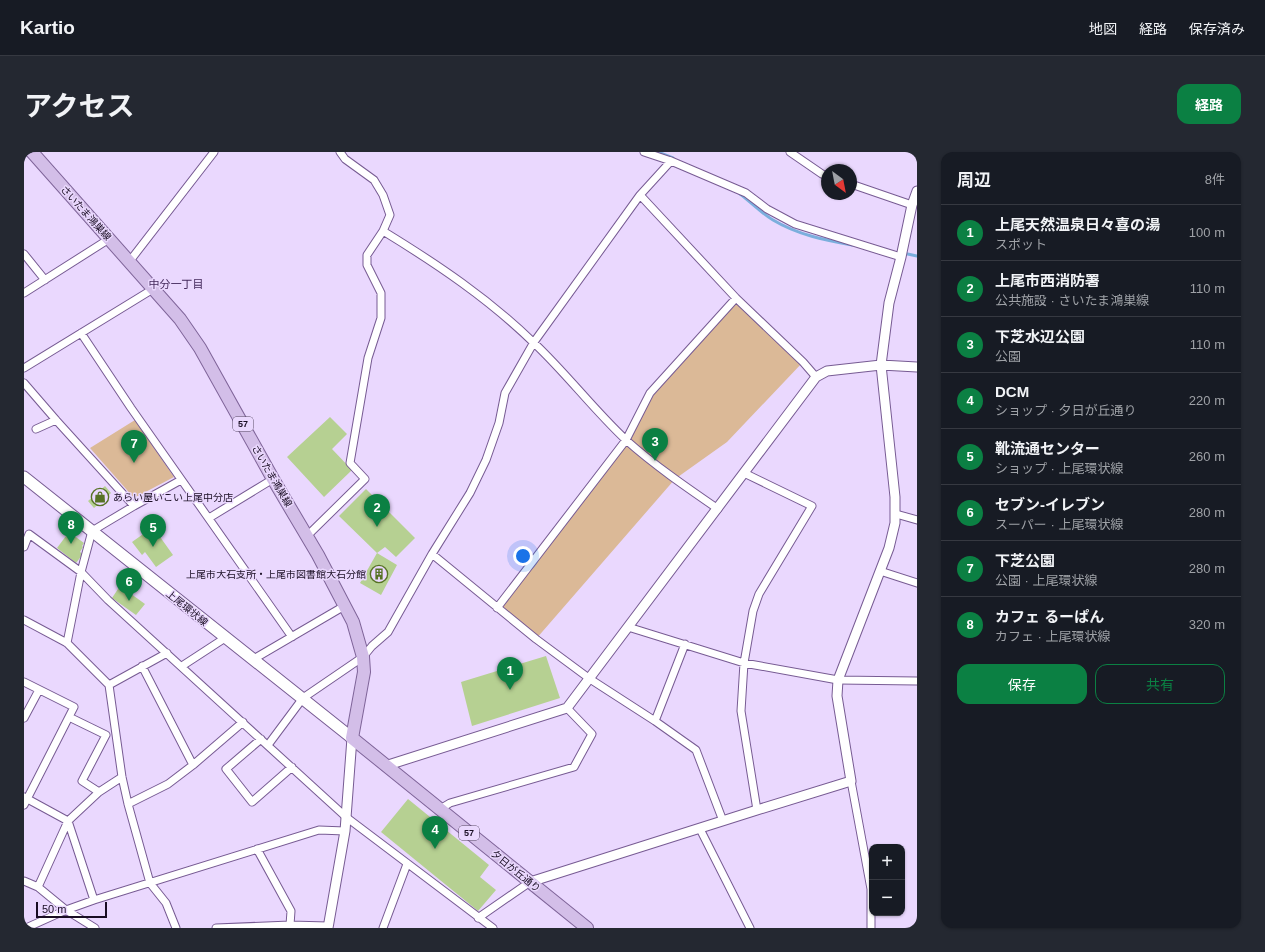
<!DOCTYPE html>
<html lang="ja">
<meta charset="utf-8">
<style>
:root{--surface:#171b24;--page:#242831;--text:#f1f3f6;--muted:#9ea1a6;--line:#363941;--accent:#0b8043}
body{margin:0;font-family:Helvetica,"Noto Sans JP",sans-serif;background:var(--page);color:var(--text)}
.controls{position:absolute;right:12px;bottom:12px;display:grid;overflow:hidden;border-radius:8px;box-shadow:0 1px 3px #0004}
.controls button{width:36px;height:36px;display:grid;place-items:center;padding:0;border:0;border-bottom:1px solid var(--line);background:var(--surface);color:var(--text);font:20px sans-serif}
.compass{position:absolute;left:797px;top:12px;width:36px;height:36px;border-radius:50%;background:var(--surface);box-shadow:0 1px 3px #0004;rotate:148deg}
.scale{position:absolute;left:12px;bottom:10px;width:71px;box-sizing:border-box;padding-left:4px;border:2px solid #190d23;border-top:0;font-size:11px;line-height:14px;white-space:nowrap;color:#190d23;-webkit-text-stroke:3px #ead8fe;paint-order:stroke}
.you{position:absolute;left:499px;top:404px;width:14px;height:14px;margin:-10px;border:3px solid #fff;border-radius:50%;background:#1a73e8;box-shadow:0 0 0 6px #1a73e833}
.badge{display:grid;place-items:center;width:26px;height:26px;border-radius:50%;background:var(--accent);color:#fff;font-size:13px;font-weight:700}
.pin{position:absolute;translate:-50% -33px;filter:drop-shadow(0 1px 2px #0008)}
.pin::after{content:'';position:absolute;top:21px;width:14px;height:12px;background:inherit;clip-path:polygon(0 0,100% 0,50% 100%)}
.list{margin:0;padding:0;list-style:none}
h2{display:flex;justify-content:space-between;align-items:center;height:52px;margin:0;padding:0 16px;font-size:17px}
h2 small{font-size:13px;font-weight:400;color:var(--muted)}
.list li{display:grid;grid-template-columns:26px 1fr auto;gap:12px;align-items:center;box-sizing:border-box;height:56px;padding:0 16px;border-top:1px solid var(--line)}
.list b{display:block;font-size:15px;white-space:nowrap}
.list p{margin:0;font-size:13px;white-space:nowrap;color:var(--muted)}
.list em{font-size:13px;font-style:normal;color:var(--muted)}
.actions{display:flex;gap:8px;padding:12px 16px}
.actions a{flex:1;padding:9px 0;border:1px solid var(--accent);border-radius:12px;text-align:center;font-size:14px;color:var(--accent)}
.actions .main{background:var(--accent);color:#fff}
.map{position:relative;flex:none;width:893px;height:776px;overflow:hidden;border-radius:12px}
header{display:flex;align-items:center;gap:24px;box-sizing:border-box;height:56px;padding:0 20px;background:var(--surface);border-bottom:1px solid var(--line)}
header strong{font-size:19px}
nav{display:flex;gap:22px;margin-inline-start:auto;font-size:14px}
.intro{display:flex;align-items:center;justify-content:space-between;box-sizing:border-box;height:96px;padding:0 24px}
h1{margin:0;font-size:28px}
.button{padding:10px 18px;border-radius:12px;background:var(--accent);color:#fff;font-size:14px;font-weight:700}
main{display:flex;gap:24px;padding:0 24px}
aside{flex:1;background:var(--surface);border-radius:12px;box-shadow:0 1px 3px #0004}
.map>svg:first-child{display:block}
.green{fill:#dbb997}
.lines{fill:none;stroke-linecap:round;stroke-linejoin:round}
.stream{stroke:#7bafdd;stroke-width:3}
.building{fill:#b6d092}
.minor-casing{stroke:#775b93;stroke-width:9}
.tertiary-casing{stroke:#775b93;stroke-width:11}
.secondary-casing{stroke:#775b93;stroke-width:13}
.primary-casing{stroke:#7f6499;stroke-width:14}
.minor{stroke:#fff;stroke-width:7}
.tertiary{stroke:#fff;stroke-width:9}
.secondary{stroke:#fff;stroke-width:11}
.primary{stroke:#d3bee8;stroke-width:12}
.labels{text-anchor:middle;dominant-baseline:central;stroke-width:3;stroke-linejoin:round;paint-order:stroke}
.shield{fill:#ead8fe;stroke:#584a65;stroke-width:1}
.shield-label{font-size:9px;font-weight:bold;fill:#190d23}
.street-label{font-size:10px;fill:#190d23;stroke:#ead8fe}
.poi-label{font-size:10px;fill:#190d23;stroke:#ead8fe;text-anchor:start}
.neighbourhood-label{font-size:11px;fill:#43285b;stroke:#ead8fe}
</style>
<header>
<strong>Kartio</strong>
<nav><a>地図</a><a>経路</a><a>保存済み</a></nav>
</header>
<div class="intro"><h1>アクセス</h1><a class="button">経路</a></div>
<main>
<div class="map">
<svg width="893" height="776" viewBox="0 0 893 776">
<rect width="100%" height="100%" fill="#ead8fe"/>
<path class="green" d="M712,146l67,64 -76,80 -52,37 -139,160 -39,-31 129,-168 24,-47z
M111,268l39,57 -40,21 -44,-50z"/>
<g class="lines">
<path class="stream" d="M634,0l15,6
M716,42c11,8 21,19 33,26 25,15 52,20 79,25
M879,101l14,3"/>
</g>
<path class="building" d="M306,265l17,17 -15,15 20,21 -28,27 -37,-40z
M81,334l6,7 -17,15 -6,-7z
M342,337l49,49 -19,19 -11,-10 -8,6 -38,-37z
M129,375l20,28 -17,12 -11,-15 -3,3 -10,-13z
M45,380l15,11 -2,3 1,1 -3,5 3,2 -7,9 -19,-15z
M353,401l20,12 -16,30 -21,-12z
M96,434l25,18 -9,11 -24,-17z
M522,504l14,42 -88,28 -11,-44z
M384,647l81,66 -9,12 16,13 -18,21 -97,-79z"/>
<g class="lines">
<defs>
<path id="minor" d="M620,0l27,9 75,32 21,16 28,15 106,33
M766,0l32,22 5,2
M827,32l61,21
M616,43l96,103 67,64 13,15
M359,79c54,33 106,68 151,112 32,30 59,66 92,97 28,25 60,47 92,69
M0,102l21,26
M105,110l85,-110
M0,141l85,-54
M57,181l50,75 161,229
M0,216l129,-79
M0,231l32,37 78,86
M12,277l20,-9
M720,321l68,33 -53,88 -6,17 -9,52 -3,48 16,99
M872,362l21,6
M185,366l64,-39
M283,384l58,-57 -15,-16 18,-105 13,-40v-25l-14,-28v-10l16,-24 7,-16 -7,-20 -9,-15 -29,-21 -5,-7
M0,395l5,-13 52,38 27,28 238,217 147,111
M408,402l104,85 54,40 65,42 41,29 27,71
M856,419l37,12
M473,456l129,-168 24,-47 86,-95
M0,468l43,23 42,42 13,92 6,27 22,79 16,20 10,25
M604,475l116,36 94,17 79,1
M43,491l14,-71 11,-41 42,-25 47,-26
M228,508l94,-55
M118,514l51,99
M158,514l43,-28
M0,530l50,25 -50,98
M85,533l58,-32
M45,565l37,18 -24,46 17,11
M0,566l15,-28
M631,569l30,-77
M237,587l-35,30 26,33 40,-35
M244,593l35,-47 60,-41 9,-11 16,-14 44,-78 38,-61 16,-33 13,-37 6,-30 29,-51 106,-147 31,-34
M827,629l20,108v39
M0,645l44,24 26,79
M104,652l40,-20 25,-19 50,-43
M416,657l10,-6 124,-36 18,-33 -25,-26
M676,677l50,99
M233,697l34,62 -1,14
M0,729l14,6 28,23 29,18
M14,735l30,-66 31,-29 23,-15
M454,766l52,-36
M2,776l40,-18 28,-10 225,-70 26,1
M192,776l74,-3 38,1
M359,776l24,-64"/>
<path id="tertiary" d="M361,614l182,-58 249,-331 11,-6 54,-6 36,2
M506,730l227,-72 94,-29 -14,-85 1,-16 51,-132 6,-25v-26l-14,-132 8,-62 12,-46 11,-52 5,-14
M304,776l17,-97 7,-93"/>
<path id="secondary" d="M0,325l328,261"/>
<path id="primary" d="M8,0l148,167 20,29 73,131 45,76 35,67 10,35 1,15 -12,66 235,190"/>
</defs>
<use href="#minor" class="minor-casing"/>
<use href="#tertiary" class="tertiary-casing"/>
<use href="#secondary" class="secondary-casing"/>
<use href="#primary" class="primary-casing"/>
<use href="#minor" class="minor"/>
<use href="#tertiary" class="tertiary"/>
<use href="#secondary" class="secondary"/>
<use href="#primary" class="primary"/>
</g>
<defs>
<symbol id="shop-ring" viewBox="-11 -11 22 22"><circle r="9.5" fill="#ead8fe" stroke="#577225" stroke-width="1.5"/><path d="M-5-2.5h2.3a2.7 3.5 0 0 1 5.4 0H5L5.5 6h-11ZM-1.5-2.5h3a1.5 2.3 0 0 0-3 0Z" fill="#577225"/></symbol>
<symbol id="building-ring" viewBox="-11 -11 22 22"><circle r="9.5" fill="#ead8fe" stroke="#577225" stroke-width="1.5"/><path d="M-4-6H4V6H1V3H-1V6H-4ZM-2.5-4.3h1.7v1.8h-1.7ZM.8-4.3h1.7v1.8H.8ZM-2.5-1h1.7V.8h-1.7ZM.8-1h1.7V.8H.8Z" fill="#577225"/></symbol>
</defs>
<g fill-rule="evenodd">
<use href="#shop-ring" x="66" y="335" width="20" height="20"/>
<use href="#building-ring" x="345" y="412" width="20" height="20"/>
</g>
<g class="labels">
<g class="shield">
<rect x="209" y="265" width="20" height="14" rx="3"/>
<rect x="435" y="674" width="20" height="14" rx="3"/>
</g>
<g class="shield-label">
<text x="219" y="272">57</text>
<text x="445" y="681">57</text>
</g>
<g class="street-label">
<text transform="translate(62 61) rotate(48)">さいたま鴻巣線</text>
<text transform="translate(248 324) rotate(60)">さいたま鴻巣線</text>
<text transform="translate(163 456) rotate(39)">上尾環状線</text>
<text transform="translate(492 719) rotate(39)">夕日が丘通り</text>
</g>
<g class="poi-label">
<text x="89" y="345">あらい屋いこい上尾中分店</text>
<text x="342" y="422" text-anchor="end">上尾市大石支所・上尾市図書館大石分館</text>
</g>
<g class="neighbourhood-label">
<text x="152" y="132">中分一丁目</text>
</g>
</g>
</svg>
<div class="controls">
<button>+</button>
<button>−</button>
</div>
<svg class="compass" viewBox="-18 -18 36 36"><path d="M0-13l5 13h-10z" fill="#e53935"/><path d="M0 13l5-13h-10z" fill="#9ea1a6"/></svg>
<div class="scale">50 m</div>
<div class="you"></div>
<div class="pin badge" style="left:486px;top:538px">1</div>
<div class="pin badge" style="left:353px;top:375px">2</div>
<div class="pin badge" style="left:631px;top:309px">3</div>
<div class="pin badge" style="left:411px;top:697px">4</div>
<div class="pin badge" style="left:129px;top:395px">5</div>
<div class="pin badge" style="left:105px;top:449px">6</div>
<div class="pin badge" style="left:110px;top:311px">7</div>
<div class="pin badge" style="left:47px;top:392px">8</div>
</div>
<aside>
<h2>周辺<small>8件</small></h2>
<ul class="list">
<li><span class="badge">1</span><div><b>上尾天然温泉日々喜の湯</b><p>スポット</p></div><em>100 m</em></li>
<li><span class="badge">2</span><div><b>上尾市西消防署</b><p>公共施設 · さいたま鴻巣線</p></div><em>110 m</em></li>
<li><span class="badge">3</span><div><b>下芝水辺公園</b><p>公園</p></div><em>110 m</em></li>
<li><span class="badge">4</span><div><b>DCM</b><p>ショップ · 夕日が丘通り</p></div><em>220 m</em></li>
<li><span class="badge">5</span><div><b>靴流通センター</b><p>ショップ · 上尾環状線</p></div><em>260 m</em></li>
<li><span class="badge">6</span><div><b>セブン-イレブン</b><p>スーパー · 上尾環状線</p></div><em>280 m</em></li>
<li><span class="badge">7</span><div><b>下芝公園</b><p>公園 · 上尾環状線</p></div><em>280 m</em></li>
<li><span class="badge">8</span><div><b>カフェ るーぱん</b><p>カフェ · 上尾環状線</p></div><em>320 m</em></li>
</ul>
<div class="actions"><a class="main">保存</a><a>共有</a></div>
</aside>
</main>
